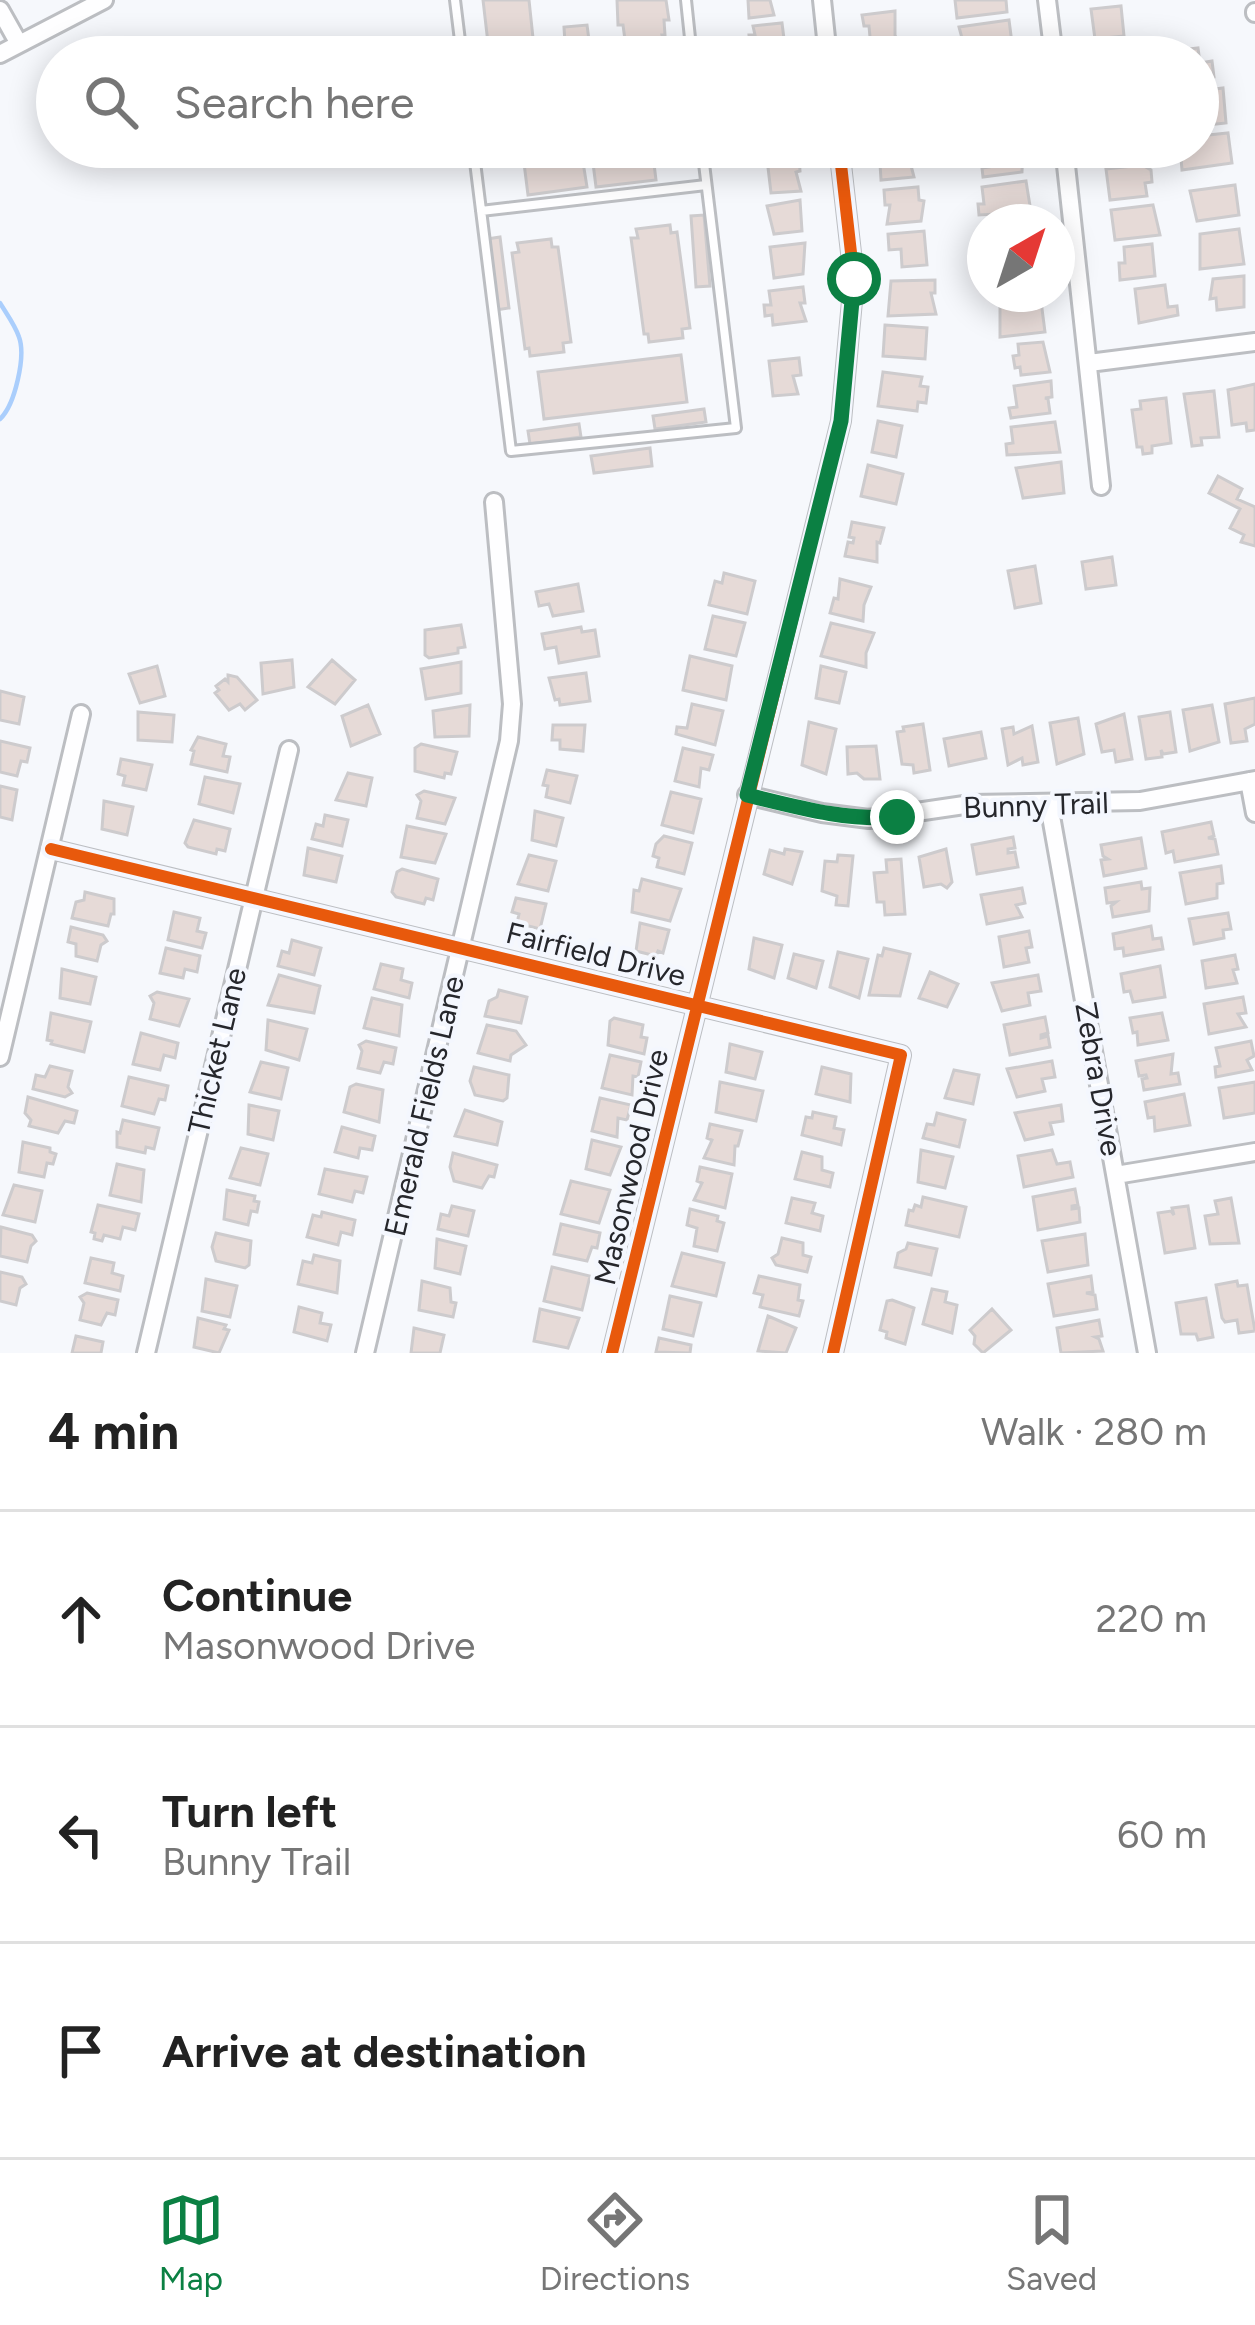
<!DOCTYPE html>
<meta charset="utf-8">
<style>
:root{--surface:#fff;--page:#f2f2f2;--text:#222;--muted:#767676;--line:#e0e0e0;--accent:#0b8043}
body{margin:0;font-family:Figtree,sans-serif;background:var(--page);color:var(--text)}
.compass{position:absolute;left:967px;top:204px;width:108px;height:108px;border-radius:50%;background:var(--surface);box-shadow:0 6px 30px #0003;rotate:39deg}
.stop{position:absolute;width:36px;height:36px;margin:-27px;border:9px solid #0b8043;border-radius:50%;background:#fff}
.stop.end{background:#0b8043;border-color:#fff;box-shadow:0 3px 12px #0008}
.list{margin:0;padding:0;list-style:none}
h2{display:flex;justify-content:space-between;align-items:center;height:156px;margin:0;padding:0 48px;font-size:51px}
h2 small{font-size:39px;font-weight:400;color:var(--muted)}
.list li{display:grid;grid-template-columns:78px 1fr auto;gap:36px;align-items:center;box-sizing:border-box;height:216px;padding:0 48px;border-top:3px solid var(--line)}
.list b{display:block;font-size:45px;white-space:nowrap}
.list p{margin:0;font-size:39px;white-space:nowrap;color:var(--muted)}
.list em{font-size:39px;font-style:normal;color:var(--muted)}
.icon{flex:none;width:66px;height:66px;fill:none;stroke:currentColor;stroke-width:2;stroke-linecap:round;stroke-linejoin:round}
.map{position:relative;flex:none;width:1255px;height:1353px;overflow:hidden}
.search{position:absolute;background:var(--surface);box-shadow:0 6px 30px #0003;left:36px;right:36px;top:36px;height:132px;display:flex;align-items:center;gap:30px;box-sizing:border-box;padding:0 42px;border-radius:66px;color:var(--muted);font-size:45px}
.sheet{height:804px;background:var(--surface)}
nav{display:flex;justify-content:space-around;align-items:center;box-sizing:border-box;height:168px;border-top:3px solid var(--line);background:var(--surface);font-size:33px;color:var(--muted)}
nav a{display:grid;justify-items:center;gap:6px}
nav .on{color:var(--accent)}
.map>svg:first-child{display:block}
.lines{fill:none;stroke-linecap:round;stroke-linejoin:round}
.stream{stroke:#aacefc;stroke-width:4.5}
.building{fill:#e6dad7;stroke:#cdcbcd;stroke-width:3}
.lane-casing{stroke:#bcbec2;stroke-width:14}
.street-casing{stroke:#bcbec2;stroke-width:22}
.lane{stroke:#fefeff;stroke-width:8}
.street{stroke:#fefeff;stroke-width:16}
.cycleway-casing{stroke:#f4f7fe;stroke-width:20}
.cycleway{stroke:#e8590c;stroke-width:12}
.route{stroke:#0b8043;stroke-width:15}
.labels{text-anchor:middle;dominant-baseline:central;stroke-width:9;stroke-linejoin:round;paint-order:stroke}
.street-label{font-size:30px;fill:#26272c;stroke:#f4f7fe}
</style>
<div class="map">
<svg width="1255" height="1353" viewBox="0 0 1255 1353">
<rect width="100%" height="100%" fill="#f6f8fc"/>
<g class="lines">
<path class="stream" d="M0,303c6,10 15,22 19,34 7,19 -4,68 -19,82"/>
</g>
<path class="building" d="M483,0h46l4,38h-4v6l-22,5 -19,-6z
M617,0h49l3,20h-5l1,15h-3l5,22h-40l1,-17h-3l-2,-15h-5z
M748,0h22l4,15 -25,3z
M955,0h51l1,12 -50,6z
M1121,6l3,30 -29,3 -4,-30z
M895,11v24l4,10 -28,3 -2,-22h-5l-2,-11z
M1009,20l4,31 -46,6 -8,-30z
M782,23l4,32 -35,2 -2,-22h6l-2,-9z
M587,25l2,15 -24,3 -1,-16z
M1141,45l1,12h-46l3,-8z
M1198,48l2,15 12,-2 2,16 -16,3v-23h-25l-1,-6z
M1223,88l3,35 -28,3v-35z
M1228,133l4,30 -50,7 -2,-23h18v-11z
M879,147h32l1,7h-4l6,23 -33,3z
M987,147h36l-1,25 -39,5 -1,-9 7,-1z
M1104,147h51l1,7 -51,6z
M652,148l4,32 -60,7 -4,-32z
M582,156l5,31 -59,8 -4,-32z
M799,156l1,15 -4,1 5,19 -30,2 -4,-34z
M1142,165l9,5 1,12 -7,1 2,13 -37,4 -4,-31z
M1026,181l5,31 -52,3 -1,-11h6l-2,-17z
M1235,185l4,30 -42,6 -7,-30z
M918,187l1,13 5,1 -3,20 -34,3 3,-19h-5l-1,-15z
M800,200l2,31 -28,3 -7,-28z
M1153,205l7,30 -45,5 -4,-30z
M704,215l6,71 -14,1 -5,-71z
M670,225l1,8 6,-1 13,96 -8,1 1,9 -34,4 -1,-8h-4l-13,-96h7l-2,-9z
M1239,229l5,35 -44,5v-35z
M924,231l3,34 -25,2 -1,-18 -12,1 -1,-16z
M500,237l9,71 -13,2 -9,-71z
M551,239l1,8h6l13,95 -8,1 1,9 -34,4 -1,-8 -4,1 -13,-96 7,-1 -2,-9z
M805,243l-2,31 -29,4 -4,-31z
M1152,244l3,32 -35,4 -1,-17h6l-1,-16z
M1244,276v31l-27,3 -1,-12 -6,1 3,-20z
M935,280v13h-4l5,21 -48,2 3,-35z
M1165,285l3,22 9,-1 1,9 -39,8 -4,-34z
M803,287l2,16h-5l6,18 -33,4 -1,-10 -7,1 -1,-11h7l-2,-14z
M1041,301l4,31 -45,5v-31z
M885,325l42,3 -2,31 -42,-3z
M1043,342l7,30 -29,3 -1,-8 -5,1 -2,-12 6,-1 -1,-11z
M681,355l6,47 -143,17 -6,-47z
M799,358l2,17 -8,1 5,18 -25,2 -4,-35z
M883,372l39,5 -2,9 8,1 -2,16 -8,-1 -1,9 -39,-5z
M1051,381l1,16 -7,1 3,1 2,14 -39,5 -2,-10 8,-1 -3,-21z
M1255,384v46l-8,1 -1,-8 -14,2 -4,-35z
M1214,391l5,46 -18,1 1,7 -10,1 -8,-52z
M1166,398l5,45 -19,3v7l-9,1 -1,-7h-5l-5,-37 9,-1 -1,-8z
M704,409l2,13 -51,7 -2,-13z
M878,421l24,5 -6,31 -24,-5z
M1055,422l5,30 -53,3 -1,-11 7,-1 -2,-16z
M579,424l2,13 -51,7 -2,-13z
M650,448l2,18 -58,7 -3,-17z
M1061,462l3,31 -41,5 -7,-30z
M868,465l35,9 -7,30 -35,-8z
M1218,476l24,13 -5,10 18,8v39l-14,-4 3,-7 -14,-7 10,-19 -31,-16z
M852,522l32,6 -4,15 -3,-1v20l-32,-6 3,-14 5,1 1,-5 -5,-1z
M1112,557l4,28 -30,4 -4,-27z
M1035,566l6,37 -26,5 -7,-37z
M724,573l31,8 -8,33 -38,-9 6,-24 7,2z
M840,579l31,8 -7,18 -1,16 -33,-8 4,-15 4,1z
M578,584l5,27 -30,5 -4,-12 -10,2 -3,-14z
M713,616l32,7 -9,33 -31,-7z
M831,623l43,10 -8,20v14l-45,-11z
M461,625l4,22 -7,1v5l-29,5 -4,-3v-25z
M581,627l1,5 13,-2 4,26 -40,7 -3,-16 -11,2 -3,-15z
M690,656l42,10 -6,34 -43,-10z
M292,660l2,27 -31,7 -2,-31z
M332,660l23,20 -20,24 -27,-17z
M461,662v31l-35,6 -5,-30z
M157,666l8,30 -25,7 -11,-29z
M821,666l25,6 -7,31 -23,-5z
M586,673l4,28 -30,4 -1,-6 -4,1 -6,-22z
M228,675l9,2 20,23 -12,10 -5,-6 -11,6 -14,-17 4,-3 -3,-4 9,-7 3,3z
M0,691l24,6 -5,27 -19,-4z
M1255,698v26l-10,5 2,12 -16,2 -6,-39z
M692,704l31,7 -8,34 -39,-11 1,-7 10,1z
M368,705l12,29 -29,12 -9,-30z
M470,705l-1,31 -34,1 -2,-26z
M1212,705l7,37 -29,9 -7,-41z
M138,712l36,3 -2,27 -34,-2z
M1170,712l6,40 -13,2 -2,-4 1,7 -16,2 -7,-42z
M1124,714l8,45 -16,3 -2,-12 -12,2 -6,-28z
M1078,718l6,36 -27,10 -7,-41z
M809,722l27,7 -10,45 -24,-9z
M923,724l7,46 -16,3 -1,-8 -11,-1 -5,-32 7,-1 -1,-4z
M553,725h32l-2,26 -23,-2v-9h-8z
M1032,726l6,36 -15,3 -1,-7 -14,7 -6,-36 11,-2 1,7z
M981,732l5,26 -37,8 -5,-27z
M198,737l28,7 -3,12 7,1 -3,15 -36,-8 3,-13 -3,-1z
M0,741l30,7 -3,14 -6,-1 -4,15 -17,-4z
M421,744l36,8 -6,22 -6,-1 -1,5 -29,-7v-23z
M876,746l4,33h-16l-7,-6 -9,1 -1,-27z
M683,748l30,7 -4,15 -8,-2 -2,19 -24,-6z
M121,759l31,6 -6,25 -23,-5 2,-9 -7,-2z
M547,770l30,6 -7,27 -24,-6 2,-11 -5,-1z
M348,773l24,5 -6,28 -30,-6z
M205,777l35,7 -7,29 -34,-9z
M0,786l17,4 -5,30 -12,-3z
M424,791l31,7 -10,26 -28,-6 4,-17 -4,-6z
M671,792l30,7 -8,34 -31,-8z
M104,801l29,6 -6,28 -25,-6z
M535,811l28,7 -7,28 -24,-6z
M325,815l23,5 -6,26 -30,-7 4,-15 7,2z
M194,820l36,9 -5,22 -8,-2 -1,5 -28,-7 -3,-4z
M1211,822l3,14 -6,2 7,1 3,15 -43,8 -2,-11 -7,2 -4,-21z
M407,826l39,8 -11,29 -34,-6z
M664,836l28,7 -8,31 -27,-7 2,-9 -6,-2 3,-12z
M1013,837l2,11 -7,1v4l7,-1 3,15 -41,7 -5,-29z
M1141,838l5,30 -42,8 -3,-16 7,-1 -5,-3 -2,-11z
M308,848l34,8 -6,26 -32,-7z
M785,849l17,3 -10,32 -28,-10 6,-24 14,4z
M946,849l6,33 -5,6 -6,-4 -17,3 -5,-30z
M529,855l27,6 -8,30 -30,-7z
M838,855l15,1 -5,50 -12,-1 1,-9 -15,-5 3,-30 12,1z
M901,859l4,55 -20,1 -1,-13h-7l-3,-29 13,-1 -1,-12z
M1221,866l2,17 -6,1v14l-31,6 -6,-31z
M402,869l36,10 -5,21 -7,-2 -2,6 -28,-7 -4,-5 5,-20z
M642,879l39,10 -11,32 -38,-9 2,-22 5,1z
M1141,882l1,7 8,-1 -1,23 -36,6 -2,-11 5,-4 -9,1 -2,-15z
M1022,888l3,15 -9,2 6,12 -35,7 -6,-29z
M85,892l29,7v15h-3l-3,12 -36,-8 4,-16 8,-2z
M516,898l30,6 -6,25 -23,-6 2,-9 -7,-2z
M174,912l26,6 -3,13 9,2 -4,15 -34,-8z
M1228,913l3,16 -8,1 1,8 -30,6 -5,-25z
M640,923l29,7 -6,23 -5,-2 -2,5 -20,-5z
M1151,926l2,13 8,-1 2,11 -39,7 -1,-8 -8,1 -2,-15z
M71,927l32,8 4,6 -6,4 -4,16 -21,-5v-12l-8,-2z
M1029,931l3,16 -6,1 3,14 -25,5 -5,-30z
M754,938l28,7 -8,33 -25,-9z
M292,940l29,8 -7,27 -36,-9 4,-15 7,2z
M166,948l34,8 -3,16 -12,-3 -2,9 -23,-5z
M884,948l26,6 -10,42 -31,-1 9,-40 4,1z
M838,952l30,7 -9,39 -29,-11z
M794,954l29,7 -7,27 -28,-10z
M1235,955l3,14 -5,1 4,13 -31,5 -4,-27z
M381,964l22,5 -2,11 11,3 -3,15 -35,-9z
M1160,966l5,31 -32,5 -3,-11 -6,1 -3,-18z
M62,969l34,8 -6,27 -30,-6z
M930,972l28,12 -11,23 -28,-9z
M279,975l41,11 -6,27 -46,-8z
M1038,975l3,16 -13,2 2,12 -28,6 -10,-28z
M499,990l28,7 -6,26 -36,-7 4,-15 8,-4z
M157,992l32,7 -10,27 -29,-7 4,-16 -4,-7z
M1243,997l3,16 -8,1 8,13 -37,7 -5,-30z
M372,998l30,7 -3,31 -35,-8z
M51,1013l40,9 -7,30 -33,-8 1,-3 -5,-1z
M1162,1013l6,27 -30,5 -1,-13 -4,1 -3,-15z
M1045,1017l3,16 -7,2v3l7,-2 2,11 -40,8 -6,-30z
M614,1018l29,7 -2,12 6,1 -3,16 -36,-9 2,-24z
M268,1020l39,9 -8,31 -33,-10z
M487,1025l29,6 10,14 -15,10 -1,6 -32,-8z
M141,1033l37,10 -3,15 -11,-3 -4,15 -27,-6z
M366,1041l30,7 -3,16 -9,-2 -4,11 -22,-5 4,-17 -3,-6z
M1251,1041l3,15 -7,4 5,10 -36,7 -1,-10 5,-1 -4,-18z
M730,1044l32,8 -7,27 -29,-7z
M1173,1054l-2,20 7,-1 2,11 -36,6 -2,-11 5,-1 -1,-3 -7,1 -3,-15z
M610,1055l31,7 -3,15 -5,-1 -1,19 -30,-7z
M1052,1061l3,16 -13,2 3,12 -28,6 -10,-28z
M261,1062l27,6 -7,31 -31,-7z
M50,1066l22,5 -4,16 4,6 -7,4 -32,-8 3,-14 9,2z
M474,1067l35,8 -2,23 -4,3 -28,-6 -5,-14z
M822,1067l29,7 -1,28 -34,-8z
M954,1070l25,5 -6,29 -28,-6z
M129,1077l39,9 -3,14 -6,-1 -5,15 -32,-8z
M720,1082l43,9 -7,30 -40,-9z
M1255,1082v31l-31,5 -5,-30z
M356,1084l27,6 -4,32 -35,-10 6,-25z
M1184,1094l6,31 -35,6 -1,-14 -6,1 -3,-16z
M28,1097l49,14 -3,12 -9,-2 -7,12 -29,-7 2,-6 -6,-7z
M600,1098l31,7 -4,15 -9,-2 -1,19 -25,-6z
M249,1105l30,6 -6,29 -25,-6z
M1061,1105l2,16 -13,2 3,11 -28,6 -10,-27z
M465,1110l37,12 -5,23 -42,-9z
M813,1112l23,5 -2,11 10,2 -3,15 -39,-10 4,-18 6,1z
M937,1113l28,7 -6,27 -36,-9 4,-14 7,1z
M123,1120l36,8 -5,21 -8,-2 -1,6 -28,-6v-15l3,1z
M710,1124l32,7 -4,15h-3l-1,19 -30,-7 8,-18 -5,-2z
M342,1127l33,9 -3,14 -12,-2 -2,10 -23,-6z
M592,1140l29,7 -11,28 -24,-6z
M23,1142l27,6v4l6,2 -3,10 -6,-1 -3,14 -25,-5z
M241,1148l27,6 -8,31 -30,-7z
M921,1150l32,7 -8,31 -27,-6z
M1052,1150l5,14 13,-2 3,15 -49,10 -6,-31z
M802,1152l20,5v13l11,3 -3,14 -35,-8z
M453,1153l44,12 -3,12 -5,-1 -7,12 -28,-7 -4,-14z
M117,1164l27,6 -3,32 -31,-7z
M700,1167l32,7 -7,34 -31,-8 8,-17 -5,-2z
M325,1169l42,8 -4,16 -8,-2 -3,11 -33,-8z
M571,1181l39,9 -11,33 -38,-9z
M14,1185l28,6 -7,31 -32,-7z
M1075,1189l3,16 -6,1v3l7,-1 1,14 -42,8 -5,-33z
M227,1190l28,6 -1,5 5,1 -2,10 -6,-1 -3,14 -24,-6z
M923,1197l43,10 -7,30 -53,-12 3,-15 4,1 2,-6 6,2z
M792,1198l23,5 -3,10 11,3 -3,15 -34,-8z
M1231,1198l8,45 -29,1 -5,-28 13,-2 -3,-13z
M98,1205l41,9 -4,16 -12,-3 -3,12 -16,-4 -2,6 -8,-2 1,-6 -4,-1z
M452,1206l22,5 -6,25 -30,-7 3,-15 8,2z
M1188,1206l7,42 -30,5 -7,-40 13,-2 3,4 -2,-7z
M690,1209l28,7 -1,5 7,2 -7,28 -23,-5 3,-18 -10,-3z
M322,1212l33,8 -3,15 -11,-3 -3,13 -31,-8 6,-22 8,2z
M561,1224l39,9 -3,15 -5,-1 -5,14 -33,-7z
M1,1227l31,8 4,6 -5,5 -4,16 -27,-6z
M216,1233l35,8 -2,24 -4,3 -29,-7 -4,-14z
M1085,1234l3,31 -40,7 -6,-31z
M782,1238l21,5v12l8,2 -4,15 -31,-7 -4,-7 6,-4z
M437,1239l29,7 -6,28 -25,-6z
M908,1243l29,6 -6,26 -36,-8 3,-14 8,-4z
M682,1253l42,10 -8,33 -44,-10z
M314,1255l26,6 -3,32 -39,-9 5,-23 9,2z
M91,1258l23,5 -2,10 11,3 -3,15 -35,-8z
M552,1267l38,9 -8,34 -38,-9z
M0,1272l22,5 4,7 -6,4 -4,17 -16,-4z
M759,1276l41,9 -2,15 5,1 -4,15 -39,-9 3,-12 -9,-2z
M1091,1276l2,16 -7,1 9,2 2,14 -43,7 -6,-32z
M206,1279l31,7 -7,31 -28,-6z
M422,1281l28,7 1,14 5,1 -3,14 -34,-7z
M1237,1281l1,5 9,-1 8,46 -16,2 -2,-13 -12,2 -3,-4 -6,-33z
M932,1289l15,3 -2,10 12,3 -5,28 -29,-9z
M87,1293l31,7 -3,15 -8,-2 -6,12 -21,-5 4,-17 -4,-6z
M670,1296l31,7 -8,33 -30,-7z
M1206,1298l7,39 -15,3 -2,-6h-15l-5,-31z
M892,1300l22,8 -9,36 -19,-6 1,-6 -7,-2 7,-29z
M299,1307l23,6 -2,10 11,2 -4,16 -33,-9z
M540,1309l39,9 -11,30 -34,-7z
M992,1309l19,21 -28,23 -9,-9 1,-8 -5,-6z
M768,1316l28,12 -10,25 -28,-2z
M198,1318l28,7 -2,4 5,1 -10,23 -25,-6z
M1099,1320l3,16 -7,1 4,2 4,12 -42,2 -4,-25z
M414,1328l30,7 -4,18h-29z
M76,1336l27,6 -2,11h-29z
M659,1338l32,7 -1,8 -34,-1z"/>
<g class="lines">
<defs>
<path id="lane" d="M455,0l7,57
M686,0l6,57
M474,154l37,297 225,-23 -34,-281
M481,211l225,-26"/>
<path id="street" d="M822,0l6,57
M1047,0l7,57
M0,10l18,32
M1255,12v1
M0,54l104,-54
M1064,147l37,339
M473,153l54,-6
M1089,363l166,-21
M1249,781l6,32
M747,795l75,18 47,6 102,-15 169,-3 115,-21
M1049,805l98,548
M51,849l850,206 -68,298
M0,1057l81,-343
M1116,1175l139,-23
M146,1353l143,-603
M365,1353l144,-612 3,-37 -18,-202
M612,1353l229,-932 13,-142 -15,-132"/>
</defs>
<use href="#lane" class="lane-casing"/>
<use href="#street" class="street-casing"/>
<use href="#lane" class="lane"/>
<use href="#street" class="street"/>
<defs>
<path id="cycleway" d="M51,849l850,206 -68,298
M612,1353l229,-932 13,-142 -15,-132"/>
</defs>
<use href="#cycleway" class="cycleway-casing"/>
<use href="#cycleway" class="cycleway"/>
</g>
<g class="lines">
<path class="route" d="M854,279l-13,142 -94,374c50,12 98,26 150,22"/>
</g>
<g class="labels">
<g class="street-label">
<text transform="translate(1036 805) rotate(-2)">Bunny Trail</text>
<text transform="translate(596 954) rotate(14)">Fairfield Drive</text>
<text transform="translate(217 1051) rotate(-77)">Thicket Lane</text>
<text transform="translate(1099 1079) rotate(80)">Zebra Drive</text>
<text transform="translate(424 1106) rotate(-77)">Emerald Fields Lane</text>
<text transform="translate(631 1167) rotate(-77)">Masonwood Drive</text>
</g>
</g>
</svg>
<svg class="compass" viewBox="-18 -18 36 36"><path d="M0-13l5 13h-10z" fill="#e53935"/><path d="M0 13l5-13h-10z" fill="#767676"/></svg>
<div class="stop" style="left:854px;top:279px"></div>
<div class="stop end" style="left:897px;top:817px"></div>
<div class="search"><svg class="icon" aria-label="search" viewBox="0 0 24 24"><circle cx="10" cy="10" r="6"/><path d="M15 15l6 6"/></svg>Search here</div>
</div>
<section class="sheet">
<h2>4 min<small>Walk · 280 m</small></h2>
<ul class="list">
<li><svg class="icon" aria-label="ahead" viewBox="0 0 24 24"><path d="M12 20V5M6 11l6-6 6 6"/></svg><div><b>Continue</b><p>Masonwood Drive</p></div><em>220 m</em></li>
<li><svg class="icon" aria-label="left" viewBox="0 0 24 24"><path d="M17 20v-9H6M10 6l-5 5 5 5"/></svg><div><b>Turn left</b><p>Bunny Trail</p></div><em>60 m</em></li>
<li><svg class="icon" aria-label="arrive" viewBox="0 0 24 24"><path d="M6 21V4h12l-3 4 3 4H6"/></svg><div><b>Arrive at destination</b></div></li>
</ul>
</section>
<nav>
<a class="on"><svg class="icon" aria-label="map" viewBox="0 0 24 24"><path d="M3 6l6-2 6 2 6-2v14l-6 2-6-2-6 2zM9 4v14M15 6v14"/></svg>Map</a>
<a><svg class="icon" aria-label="directions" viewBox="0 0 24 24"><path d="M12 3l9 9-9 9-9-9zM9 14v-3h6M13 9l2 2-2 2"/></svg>Directions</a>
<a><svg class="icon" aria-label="saved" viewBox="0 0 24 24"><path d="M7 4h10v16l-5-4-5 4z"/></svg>Saved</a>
</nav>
